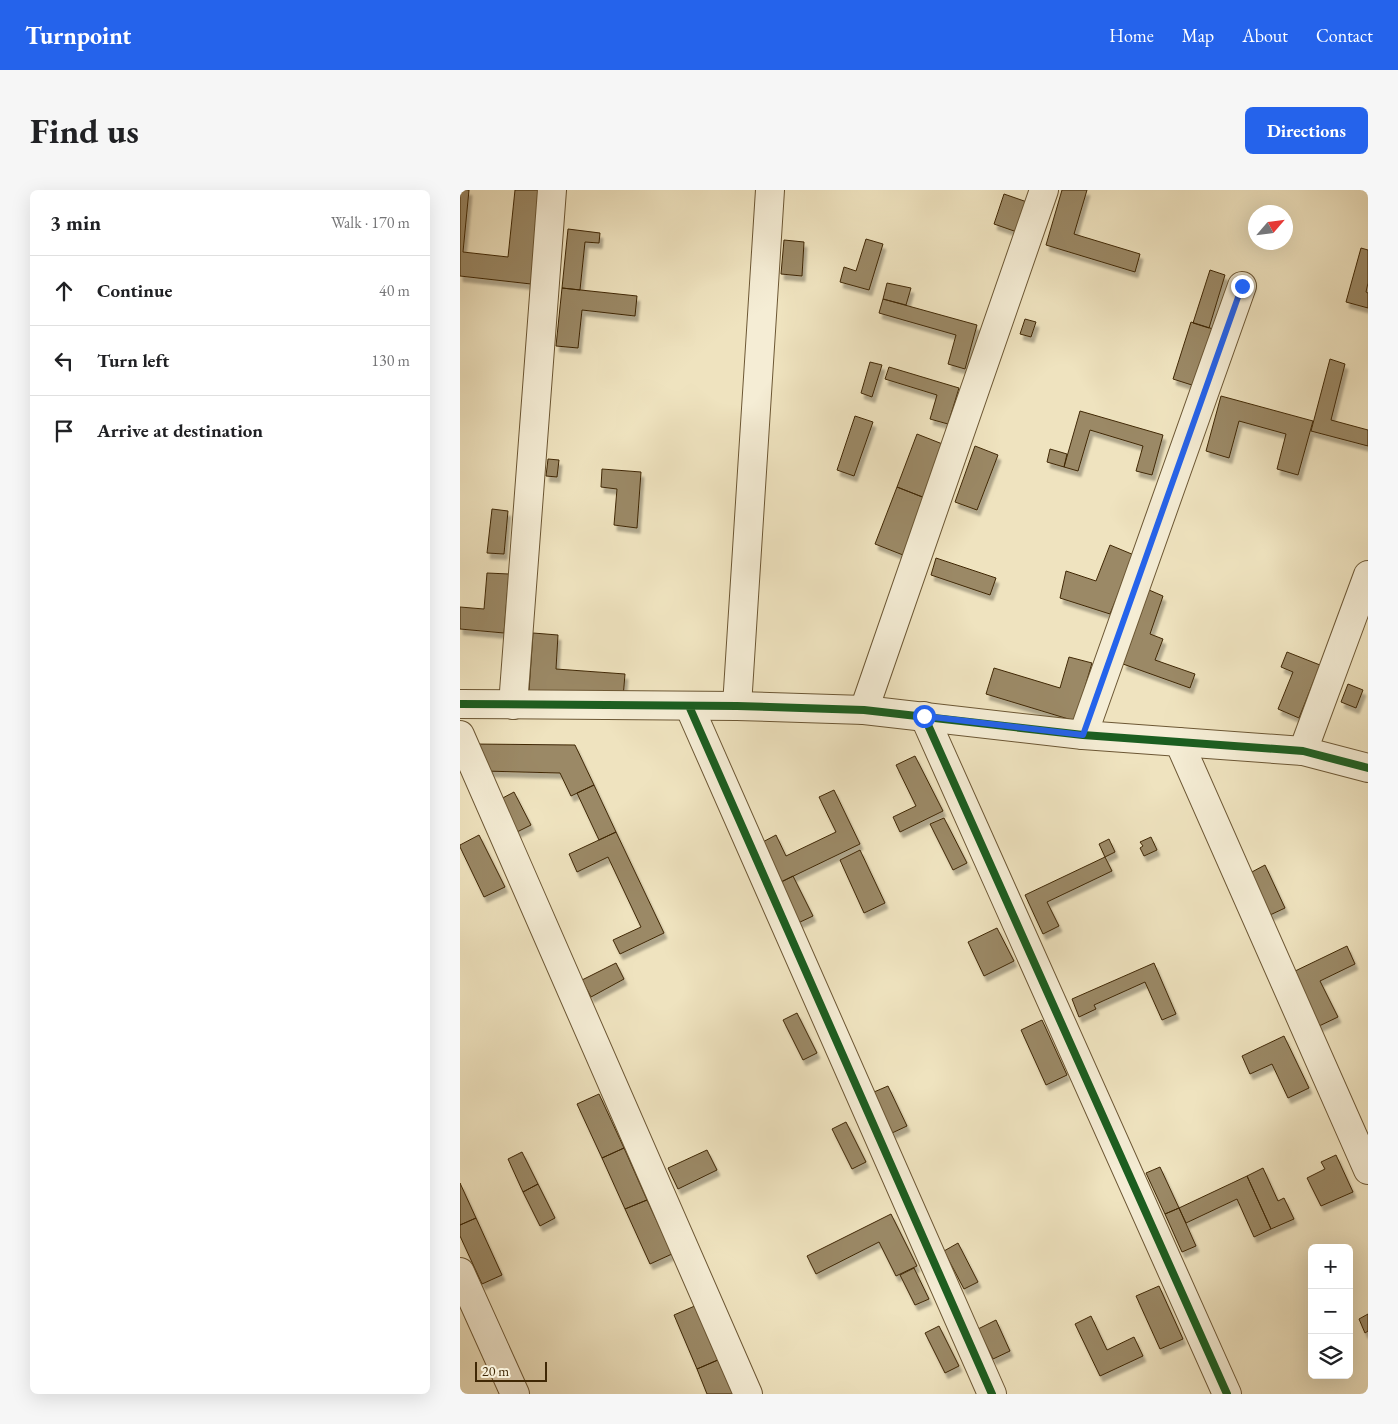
<!DOCTYPE html>
<meta charset="utf-8">
<style>
:root{--surface:#fff;--page:#f6f6f6;--text:#202124;--muted:#757577;--line:#e0e0e0;--accent:#2563eb}
body{margin:0;font-family:"EB Garamond",serif;background:var(--page);color:var(--text)}
.controls{position:absolute;right:15px;bottom:15px;display:grid;overflow:hidden;border-radius:8px;box-shadow:0 5px 20px #0002}
.controls button{width:45px;height:45px;display:grid;place-items:center;padding:0;border:0;border-bottom:1px solid var(--line);background:var(--surface);color:var(--text);font:25px sans-serif}
.compass{position:absolute;left:788px;top:15px;width:45px;height:45px;border-radius:50%;background:var(--surface);box-shadow:0 5px 20px #0002;rotate:62deg}
.scale{position:absolute;left:15px;bottom:12px;width:72px;box-sizing:border-box;padding-left:5px;border:2px solid #402805;border-top:0;font-size:14px;line-height:18px;white-space:nowrap;color:#402805;-webkit-text-stroke:4px #f5edd5;paint-order:stroke}
.stop{position:absolute;width:15px;height:15px;margin:-11px;border:4px solid #2563eb;border-radius:50%;background:#fff}
.stop.end{background:#2563eb;border-color:#fff;box-shadow:0 1px 5px #0008}
.list{margin:0;padding:0;list-style:none}
h2{display:flex;justify-content:space-between;align-items:center;height:65px;margin:0;padding:0 20px;font-size:21px}
h2 small{font-size:16px;font-weight:400;color:var(--muted)}
.list li{display:grid;grid-template-columns:32px 1fr auto;gap:15px;align-items:center;box-sizing:border-box;height:70px;padding:0 20px;border-top:1px solid var(--line)}
.list b{display:block;font-size:19px;white-space:nowrap}
.list em{font-size:16px;font-style:normal;color:var(--muted)}
.icon{flex:none;width:28px;height:28px;fill:none;stroke:currentColor;stroke-width:2;stroke-linecap:round;stroke-linejoin:round}
.map{position:relative;flex:none;width:908px;height:1204px;overflow:hidden;border-radius:8px}
header{display:flex;align-items:center;gap:30px;box-sizing:border-box;height:70px;padding:0 25px;background:var(--accent);color:#fff}
header strong{font-size:24px}
nav{display:flex;gap:28px;margin-inline-start:auto;font-size:18px}
.intro{display:flex;align-items:center;justify-content:space-between;box-sizing:border-box;height:120px;padding:0 30px}
h1{margin:0;font-size:35px}
.button{padding:12px 22px;border-radius:8px;background:var(--accent);color:#fff;font-size:18px;font-weight:700}
main{display:flex;gap:30px;padding:0 30px}
aside{flex:1;background:var(--surface);border-radius:8px;box-shadow:0 5px 20px #0002}
.map>svg:first-child{display:block}
.building{fill:#9b8966;stroke:#402805;filter:url(#shadow)}
.lines{fill:none;stroke-linecap:round;stroke-linejoin:round}
.minor-casing{stroke:#6c5734;stroke-width:30}
.tertiary-casing{stroke:#6c5734;stroke-width:30}
.minor{stroke:#f5edd5;stroke-width:28}
.tertiary{stroke:#f5edd5;stroke-width:28}
.cycleway-casing{stroke:#f5edd5;stroke-width:11}
.cycleway{stroke:#1b5e20;stroke-width:8}
.route{stroke:#2563eb;stroke-width:6}
</style>
<header>
<strong>Turnpoint</strong>
<nav><a>Home</a><a>Map</a><a>About</a><a>Contact</a></nav>
</header>
<div class="intro"><h1>Find us</h1><a class="button">Directions</a></div>
<main>
<aside>
<h2>3 min<small>Walk · 170 m</small></h2>
<ul class="list">
<li><svg class="icon" aria-label="ahead" viewBox="0 0 24 24"><path d="M12 20V5M6 11l6-6 6 6"/></svg><div><b>Continue</b></div><em>40 m</em></li>
<li><svg class="icon" aria-label="left" viewBox="0 0 24 24"><path d="M17 20v-9H6M10 6l-5 5 5 5"/></svg><div><b>Turn left</b></div><em>130 m</em></li>
<li><svg class="icon" aria-label="arrive" viewBox="0 0 24 24"><path d="M6 21V4h12l-3 4 3 4H6"/></svg><div><b>Arrive at destination</b></div></li>
</ul>
</aside>
<div class="map">
<svg width="908" height="1204" viewBox="0 0 908 1204">
<defs>
<filter id="shadow"><feDropShadow dx="3" dy="5.5" stdDeviation="1" flood-color="#0004"/></filter>
</defs>
<rect width="100%" height="100%" fill="#efe3bf"/>
<filter id="stains"><feTurbulence type="fractalNoise" baseFrequency=".004" numOctaves="4"/><feColorMatrix values="0 0 0 0 .2 0 0 0 0 .09 0 0 0 0 .02 0 0 0 .5 -.17"/></filter>
<radialGradient id="worn" r=".72"><stop offset=".6" stop-color="#630" stop-opacity="0"/><stop offset="1" stop-color="#630" stop-opacity=".3"/></radialGradient>
<path class="building" d="M0,0h9l-6,62 45,5 7,-67h25l-9,94 -71,-8z
M602,0h25l-13,44 66,20 -5,18 -89,-27z
M544,4l23,8 -10,30 -23,-8z
M108,39l32,4 -1,10 -14,-1 -5,48 -18,-2z
M406,49l17,5 -14,46 -29,-8 4,-15 12,4z
M324,50l20,2 -2,34 -21,-2z
M901,58l7,2v33l-2,9 2,1v15l-22,-6z
M750,80l15,5 -16,53 -16,-5z
M427,93l24,5 -5,17 -23,-6z
M102,98l75,8 -2,20 -53,-6 -4,38 -22,-2z
M423,109l94,26 -12,44 -17,-5 8,-29 -77,-22z
M565,129l11,3 -5,15 -11,-3z
M731,132l22,7 -18,57 -22,-7z
M870,169l15,5 -14,56 37,10v16l-57,-15z
M410,172l12,3 -10,32 -11,-4z
M429,177l70,21 -11,36 -18,-5 7,-24 -52,-16z
M761,206l92,25 -15,54 -21,-6 9,-35 -47,-13 -10,37 -23,-7z
M620,221l83,24 -11,40 -16,-4 7,-25 -53,-16 -12,41 -14,-4z
M395,226l18,6 -19,54 -17,-6z
M457,244l28,11 -20,53 -28,-11z
M515,256l23,9 -21,55 -22,-8z
M590,259l17,5 -3,13 -17,-5z
M88,269l11,1 -2,17 -11,-1z
M142,279l39,3 -4,56 -23,-3 3,-36 -16,-2z
M437,297l28,11 -22,57 -28,-11z
M32,319l16,2 -4,43 -17,-1z
M650,355l24,10 -24,59 -50,-16 6,-27 30,10z
M476,368l60,20 -6,17 -59,-20z
M27,383l22,1 -5,59 -44,-4v-22l24,2z
M689,400l14,6 -13,38 13,5 -8,21 40,14 -5,14 -67,-24z
M73,443l25,2 -2,34 69,5 -2,24 -94,-7z
M827,462l33,13 -21,53 -21,-9 15,-37 -12,-5z
M609,467l23,6 -17,58 -89,-27 8,-26 66,20z
M888,494l15,6 -7,18 -15,-6z
M13,554l102,1 19,40 -23,11 -11,-23 -77,-2z
M455,566l28,55 -43,21 -7,-15 23,-11 -20,-41z
M134,595l22,47 -17,8 -22,-47z
M374,600l26,54 -81,39 -20,-39 17,-9 10,21 50,-24 -17,-35z
M54,602l17,33 -16,8 -16,-33z
M484,628l23,45 -14,7 -23,-46z
M156,642l48,101 -44,21 -7,-14 28,-13 -33,-70 -31,15 -8,-18z
M19,645l26,52 -21,10 -24,-50v-2z
M691,647l6,13 -13,6 -4,-8 3,-2 -3,-4z
M649,649l6,13 -10,5 -6,-13z
M400,660l25,53 -21,10 -24,-53z
M645,667l7,14 -65,31 12,24 -16,8 -18,-39z
M805,675l20,43 -15,7 -20,-42z
M333,686l20,40 -15,7 -19,-40z
M537,738l17,33 -30,15 -16,-34z
M887,756l8,18 -35,17 18,36 -21,10 -26,-54z
M156,773l8,16 -33,18 -9,-17z
M694,773l22,51 -14,6 -17,-38 -51,23 2,4 -17,8 -7,-18z
M337,823l20,40 -14,7 -20,-40z
M582,830l25,55 -21,10 -25,-55z
M824,846l25,52 -21,10 -16,-34 -22,10 -8,-18z
M428,896l19,40 -15,7 -18,-41z
M139,904l25,54 -22,10 -25,-54z
M386,932l20,40 -14,7 -20,-40z
M164,958l23,52 -22,9 -23,-51z
M247,960l10,20 -39,19 -10,-21z
M62,962l16,32 -15,8 -15,-33z
M876,965l17,37 -32,14 -14,-28 18,-9 -4,-7z
M700,977l19,41 -14,6 -19,-41z
M803,978l15,33 6,-3 10,21 -23,10 -24,-53z
M787,986l24,53 -17,8 -17,-38 -51,24 -7,-15z
M0,993l16,35 -16,7z
M78,994l17,34 -15,8 -17,-34z
M187,1010l25,54 -22,10 -25,-55z
M719,1018l17,38 -14,6 -17,-38z
M431,1024l26,52 -21,10 -17,-34 -63,32 -9,-18z
M16,1028l26,57 -20,9 -22,-48v-11z
M498,1053l20,39 -14,7 -20,-38z
M454,1078l15,31 -14,6 -15,-30z
M699,1096l24,53 -23,10 -24,-53z
M237,1115l23,54 -23,10 -23,-54z
M908,1124v17l-3,2 -6,-14z
M631,1126l16,34 27,-13 9,19 -43,20 -25,-52z
M536,1130l14,31 -17,8 -15,-30z
M479,1136l20,40 -14,7 -20,-40z
M258,1170l15,34h-26l-10,-25z"/>
<g class="lines">
<defs>
<path id="minor" d="M53,515l39,-515
M229,516l303,688
M277,516l33,-516
M404,520l180,-520
M464,526l303,678
M0,545l288,659
M623,545l159,-449
M719,552l189,428
M843,561l65,-176
M0,1082l55,122"/>
<path id="tertiary" d="M0,514l277,2 127,4 219,25 220,16 65,17"/>
</defs>
<use href="#minor" class="minor-casing"/>
<use href="#tertiary" class="tertiary-casing"/>
<use href="#minor" class="minor"/>
<use href="#tertiary" class="tertiary"/>
<defs>
<path id="cycleway" d="M0,514l277,2 127,4 219,25 220,16 65,17
M229,516l303,688
M464,526l303,678"/>
</defs>
<use href="#cycleway" class="cycleway-casing"/>
<use href="#cycleway" class="cycleway"/>
</g>
<g class="lines">
<path class="route" d="M464,526l159,19 159,-449"/>
</g>
<rect width="100%" height="100%" filter="url(#stains)"/>
<rect width="100%" height="100%" fill="url(#worn)"/>
</svg>
<div class="controls">
<button>+</button>
<button>−</button>
<button><svg class="icon" aria-label="layers" viewBox="0 0 24 24"><path d="M12 4l9 5-9 5-9-5zM3 14l9 5 9-5"/></svg></button>
</div>
<svg class="compass" viewBox="-18 -18 36 36"><path d="M0-13l5 13h-10z" fill="#e53935"/><path d="M0 13l5-13h-10z" fill="#757577"/></svg>
<div class="scale">20 m</div>
<div class="stop" style="left:464px;top:526px"></div>
<div class="stop end" style="left:782px;top:96px"></div>
</div>
</main>
